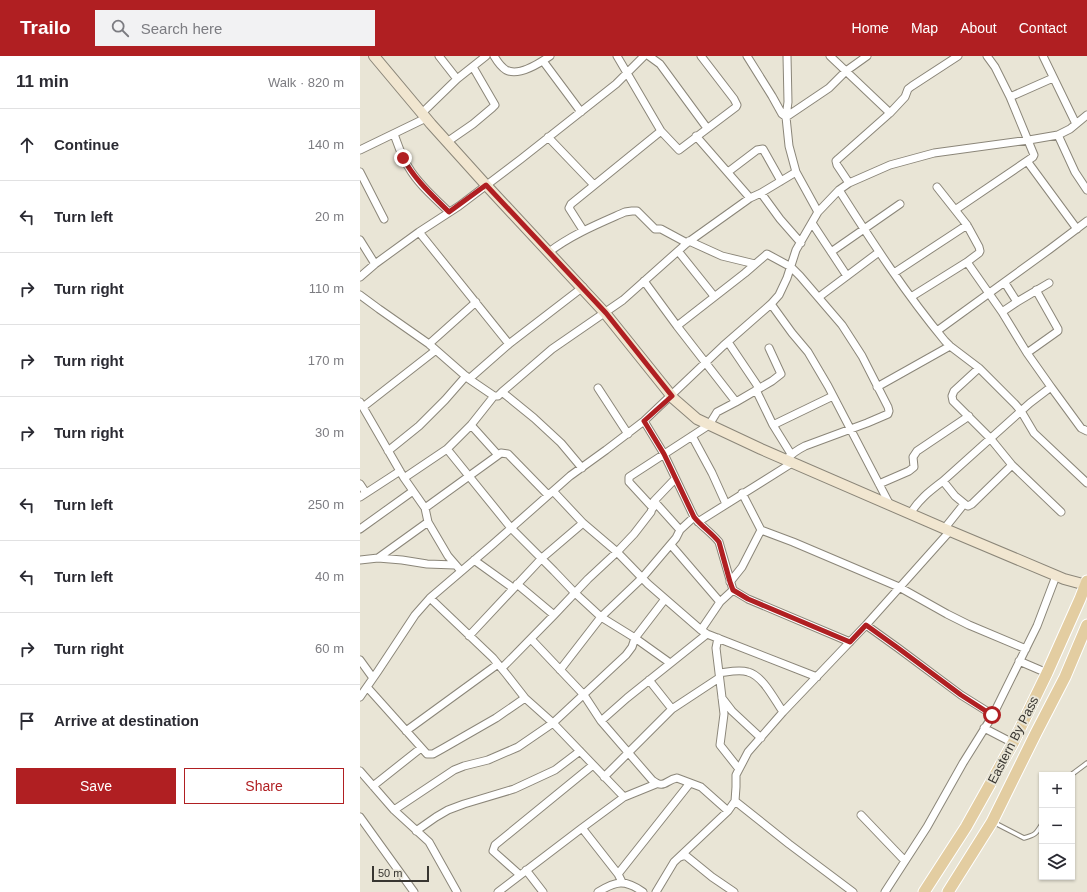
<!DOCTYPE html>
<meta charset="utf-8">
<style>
:root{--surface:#fff;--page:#f2f2f3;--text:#2b2b33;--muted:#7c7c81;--line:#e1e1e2;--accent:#b01f22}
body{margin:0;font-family:Helvetica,sans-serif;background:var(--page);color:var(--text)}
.controls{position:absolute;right:12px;bottom:12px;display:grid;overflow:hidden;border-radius:0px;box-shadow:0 1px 3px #0004}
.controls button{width:36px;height:36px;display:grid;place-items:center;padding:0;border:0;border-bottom:1px solid var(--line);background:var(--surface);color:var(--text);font:20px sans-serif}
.scale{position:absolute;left:12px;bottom:10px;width:57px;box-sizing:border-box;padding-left:4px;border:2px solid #383631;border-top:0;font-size:11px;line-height:14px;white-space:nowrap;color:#383631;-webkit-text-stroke:3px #e9e5d6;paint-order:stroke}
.stop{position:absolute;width:12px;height:12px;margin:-9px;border:3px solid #b01f22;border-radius:50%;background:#fff}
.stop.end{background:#b01f22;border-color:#fff;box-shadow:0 1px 4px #0008}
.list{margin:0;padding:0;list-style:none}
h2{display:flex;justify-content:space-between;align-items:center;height:52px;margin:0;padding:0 16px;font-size:17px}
h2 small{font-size:13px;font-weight:400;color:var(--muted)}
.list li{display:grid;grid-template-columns:26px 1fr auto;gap:12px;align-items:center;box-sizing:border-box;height:72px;padding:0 16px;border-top:1px solid var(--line)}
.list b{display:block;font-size:15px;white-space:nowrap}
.list em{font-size:13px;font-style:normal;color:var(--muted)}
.actions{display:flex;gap:8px;padding:12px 16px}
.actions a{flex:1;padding:9px 0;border:1px solid var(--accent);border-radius:0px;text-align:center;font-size:14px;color:var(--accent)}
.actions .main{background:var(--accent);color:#fff}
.icon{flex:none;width:22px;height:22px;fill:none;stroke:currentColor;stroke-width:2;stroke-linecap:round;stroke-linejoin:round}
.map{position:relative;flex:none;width:727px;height:836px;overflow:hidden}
header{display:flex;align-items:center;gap:24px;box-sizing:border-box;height:56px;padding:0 20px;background:var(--accent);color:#fff}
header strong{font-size:19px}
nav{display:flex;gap:22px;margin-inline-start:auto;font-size:14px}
.search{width:280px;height:36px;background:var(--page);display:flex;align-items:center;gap:10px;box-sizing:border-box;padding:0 14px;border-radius:0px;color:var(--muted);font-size:15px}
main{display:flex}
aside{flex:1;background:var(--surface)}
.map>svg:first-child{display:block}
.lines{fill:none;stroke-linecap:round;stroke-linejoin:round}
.lane-casing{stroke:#8b8679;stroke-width:5.5}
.street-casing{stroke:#8b8679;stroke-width:9}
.secondary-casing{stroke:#8b8679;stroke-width:12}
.primary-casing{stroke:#fff;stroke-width:13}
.lane{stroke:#fff;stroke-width:3.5}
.street{stroke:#fff;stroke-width:7}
.secondary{stroke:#f1e6d0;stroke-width:10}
.primary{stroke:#e3cda1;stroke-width:11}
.route{stroke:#b01f22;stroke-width:5}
.labels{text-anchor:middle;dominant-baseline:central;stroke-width:4;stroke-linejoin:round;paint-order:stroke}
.street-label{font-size:13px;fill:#383631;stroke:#e9e5d6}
</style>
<header>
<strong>Trailo</strong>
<div class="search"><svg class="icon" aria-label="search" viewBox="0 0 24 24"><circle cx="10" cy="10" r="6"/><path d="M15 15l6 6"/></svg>Search here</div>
<nav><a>Home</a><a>Map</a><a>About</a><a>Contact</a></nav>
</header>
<main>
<aside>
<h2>11 min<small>Walk · 820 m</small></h2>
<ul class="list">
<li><svg class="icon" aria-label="ahead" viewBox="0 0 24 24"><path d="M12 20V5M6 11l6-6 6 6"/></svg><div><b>Continue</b></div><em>140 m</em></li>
<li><svg class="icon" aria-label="left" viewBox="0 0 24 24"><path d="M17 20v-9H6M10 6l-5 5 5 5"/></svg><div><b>Turn left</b></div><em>20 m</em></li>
<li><svg class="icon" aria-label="right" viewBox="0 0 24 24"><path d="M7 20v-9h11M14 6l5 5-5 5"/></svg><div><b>Turn right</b></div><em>110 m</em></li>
<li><svg class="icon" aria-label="right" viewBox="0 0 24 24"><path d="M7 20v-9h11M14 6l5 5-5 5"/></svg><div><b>Turn right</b></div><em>170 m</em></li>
<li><svg class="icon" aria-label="right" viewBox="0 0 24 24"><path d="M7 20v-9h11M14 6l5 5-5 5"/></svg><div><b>Turn right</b></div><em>30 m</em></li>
<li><svg class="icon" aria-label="left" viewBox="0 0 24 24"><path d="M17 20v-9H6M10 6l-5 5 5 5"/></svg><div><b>Turn left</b></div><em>250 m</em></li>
<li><svg class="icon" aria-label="left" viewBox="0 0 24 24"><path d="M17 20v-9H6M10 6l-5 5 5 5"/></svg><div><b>Turn left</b></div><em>40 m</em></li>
<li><svg class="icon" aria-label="right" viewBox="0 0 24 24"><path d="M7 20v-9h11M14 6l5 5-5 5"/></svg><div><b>Turn right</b></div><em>60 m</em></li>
<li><svg class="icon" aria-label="arrive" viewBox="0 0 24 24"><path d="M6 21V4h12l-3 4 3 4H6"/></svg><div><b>Arrive at destination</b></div></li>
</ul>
<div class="actions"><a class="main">Save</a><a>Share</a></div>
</aside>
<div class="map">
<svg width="727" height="836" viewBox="0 0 727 836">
<rect width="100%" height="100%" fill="#e9e5d6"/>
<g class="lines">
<defs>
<path id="lane" d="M711,719l16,-12
M633,766l31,16c11,-3 12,-4 18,-14"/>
<path id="street" d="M79,0l18,23
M134,0c3,5 7,11 12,14 13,7 34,-7 44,-14
M257,0l44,75 18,19 57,-43 1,-2 -3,-6 -33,-43
M289,0l11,8 47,64
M387,0l25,40 10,18 4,3 43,-29 17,-17 21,-15
M427,0l1,46 -2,15 3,29 7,26 22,40
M470,0l60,57
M683,0l33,68
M183,5l38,51
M650,41l43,-19
M62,57l35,-34 29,-23
M34,78c4,11 8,24 15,34 10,17 26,30 40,44
M698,79l17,37 12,18
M336,80l54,62
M188,81l46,48
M87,86l26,-18 19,-16 3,-3 -22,-38
M0,94l66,-32
M667,105l50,68
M0,116l24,47
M368,116l29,-22 6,-1 18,32
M489,127l-12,-18 -1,-4 2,-2 52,-46 15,-16 3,-8 4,-3 46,-30
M479,134c33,52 67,104 106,151l5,5 29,22 36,36 6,7 13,22 53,50
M401,137l19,26 21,24
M595,154l78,-53 1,-2 -24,-58 -15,-30 -8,-11
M452,167l35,53
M223,174l-14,-22 2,-4 90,-73
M59,176l90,112
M0,184l15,24
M329,185l33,15 33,8
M318,195l36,45
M189,196c24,-18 49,-28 76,-40l7,-1h5l18,18h6l26,14
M471,196l69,-48
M534,217l73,-48
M0,221l15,-13 44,-32 40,-26 62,-47 95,-75 28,-28
M284,225l33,45 59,76 36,-21 9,-7 -12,-26
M645,227l12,19 32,-19
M0,239l19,14 50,35 40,35 25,17h4l4,-4 32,26 27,25 21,25
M459,241l60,-45
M551,241l56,-35 12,-9 1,-2 -1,-4 -12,-22 -30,-38
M411,248l21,29 16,19 20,34 62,119
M642,256l15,-10
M317,270l68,-53 22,-19 24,13 9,9 42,49 20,31 26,51 1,4 -1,3 -21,9 -62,23c-8,4 -13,7 -19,14
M577,275l113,-82 37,-28
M368,286l31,46
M69,288l47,-42
M667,297l31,-22v-2l-22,-39
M619,312l-25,23 -2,5 1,5 37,37 22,27 49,47
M109,323l40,-35 74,-57
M517,331l73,-41
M691,331l30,41 6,3
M238,332l30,46
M396,334l17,35 18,29
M142,336l50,-43 71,-49 64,-57 63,-45 11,-5 35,-21
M0,346l44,76 21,30 3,14 20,34 13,15
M3,351l73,-57
M284,365l20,33 30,63c7,9 18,16 25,25l14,48 15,9 102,43
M111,369l27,30
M413,369l60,-29
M332,380l20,37 14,31
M87,393l64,79 43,43 21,22 26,24 34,21 35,25
M28,395l31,-25 26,-26 21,-24
M44,422l43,-29 24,-24 23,-29
M583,425l12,15 11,9 2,1 4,-2 40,-39
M0,428l6,9
M519,428l30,-13 5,-4 -1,-10 4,-6 52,-35
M193,435l30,32 34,29 31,32 53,46 6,4 110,43
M382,437l19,37 32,12 106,45 48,27 22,11 57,24
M0,441l40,-26
M294,445l26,29
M65,452l76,-55 7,1 40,41
M293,452l-24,-26v-5l80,-52 8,-13 19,-10
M550,458c9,-15 20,-23 33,-33l87,-78 21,-16 -24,-34 -25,-41 -35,-50
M338,466l94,-59
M0,473l53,-38
M584,473l20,-25
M311,489l49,57
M18,502l50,-36
M0,504l18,-2 24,2 25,4 28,1
M114,504l39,28
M370,526l12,-15 19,-37
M157,528l37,31
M70,542l63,60 14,17 18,23 28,25 71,74 -42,31
M506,569l84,-94
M341,574l19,-28 13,-12
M109,580l73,-78 41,-35
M358,582l-2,10 8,66 -4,31 19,24
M171,583l53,56 17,26 51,59c13,10 13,0 25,-2l24,9 27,24
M0,604l13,18
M659,605l28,12
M142,612l52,-53 34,-36 29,-27 17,-18 17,-22 3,-11 21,-22
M200,614l41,-53 41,-39 34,-40 4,-8 14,-13
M359,617c9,-1 20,-4 29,-1 15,4 26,27 35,40
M289,624l23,29 47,-31
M7,631l60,67h6l9,-5 54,-31 29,-20
M0,641l18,-26 37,-56 15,-17 62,-53 78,-69 36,-26 38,-29 79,-75 48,-42 8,-9 8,-17 9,-28 22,-38 21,-22 10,-7 41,-18 44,-12 95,-13 29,-5 12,-6 17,-14
M362,642l10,13 29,27
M241,665l26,-23 80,-64
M624,672l29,15
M46,675l92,-67
M0,715l34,39 35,32 28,50
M244,721l68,-68
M13,730l48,-38
M264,741l32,-13
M375,745l54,43 64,48
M34,754l60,-40 10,-4 24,-6 30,-13 35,-24 73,-68 6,-8 3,-9 30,-39
M501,759l44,46
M0,761l54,75
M56,775l20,-14 12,-7 16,-6 50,-15 41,-19 25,-19
M320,801l5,-2 27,22 22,15
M166,814l17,22
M258,818l72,-91
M160,819l-27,-24 2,-6 98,-80
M138,836l84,-64 36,46 4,8
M238,836c18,-11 27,-13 45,0
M296,836l18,-30 54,-51 7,-10 1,-14v-12l12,-23 35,-40 83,-87 32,23 63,47 32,20
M525,836l42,-65 36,-64 30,-48 44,-89 19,-50"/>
<path id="secondary" d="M14,0l57,68 55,61 119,128 69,86 23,20 64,30 189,82 114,48 22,6"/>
<path id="primary" d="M564,836l42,-65 47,-84 34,-70 33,-74 7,-18
M588,836l44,-70 44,-89 29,-56 22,-52"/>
</defs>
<use href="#lane" class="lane-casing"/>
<use href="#street" class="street-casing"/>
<use href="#secondary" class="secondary-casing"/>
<use href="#primary" class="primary-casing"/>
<use href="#lane" class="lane"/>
<use href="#street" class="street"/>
<use href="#secondary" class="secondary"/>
<use href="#primary" class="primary"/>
</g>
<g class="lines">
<path class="route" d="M43,102c12,22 28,36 46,54l37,-27 120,128 66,83 -28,25 20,33 30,63c7,9 18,16 25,25l11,40 3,8 15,9 102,43 16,-17 32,23 63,47 31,20"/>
</g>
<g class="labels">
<g class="street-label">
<text transform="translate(653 684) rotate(-63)">Eastern By Pass</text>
</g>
</g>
</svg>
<div class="controls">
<button>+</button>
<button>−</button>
<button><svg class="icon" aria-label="layers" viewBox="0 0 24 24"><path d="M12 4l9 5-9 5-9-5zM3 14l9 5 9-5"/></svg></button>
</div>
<div class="scale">50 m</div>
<div class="stop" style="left:632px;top:659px"></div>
<div class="stop end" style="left:43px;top:102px"></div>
</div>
</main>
